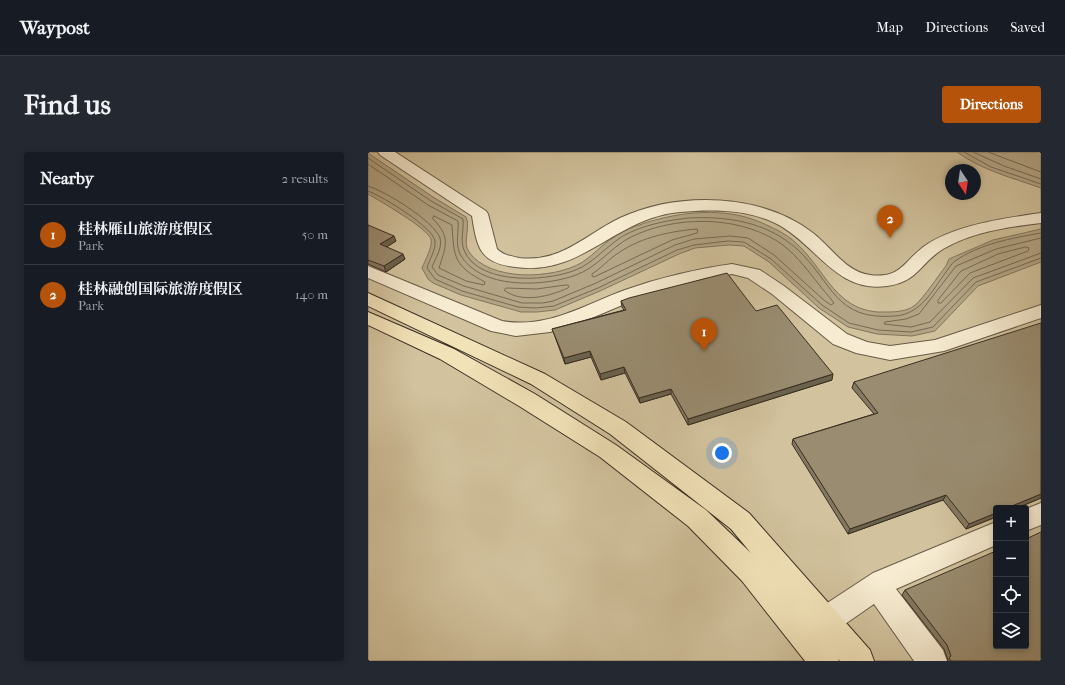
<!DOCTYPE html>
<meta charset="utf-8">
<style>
:root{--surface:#171b24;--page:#242831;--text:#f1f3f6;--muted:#9ea1a6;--line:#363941;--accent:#b45309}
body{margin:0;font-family:"IM FELL French Canon","Noto Serif SC",serif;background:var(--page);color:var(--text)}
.controls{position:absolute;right:12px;bottom:12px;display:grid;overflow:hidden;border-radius:4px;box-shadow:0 2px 6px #0003}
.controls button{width:36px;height:36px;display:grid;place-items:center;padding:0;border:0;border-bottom:1px solid var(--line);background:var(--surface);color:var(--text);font:20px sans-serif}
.compass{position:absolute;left:577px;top:12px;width:36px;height:36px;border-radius:50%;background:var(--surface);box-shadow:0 2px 6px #0003;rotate:167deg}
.you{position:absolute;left:354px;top:301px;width:14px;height:14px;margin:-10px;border:3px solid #fff;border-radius:50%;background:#1a73e8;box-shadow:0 0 0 6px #1a73e833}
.badge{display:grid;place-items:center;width:26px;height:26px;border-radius:50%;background:var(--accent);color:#fff;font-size:13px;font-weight:700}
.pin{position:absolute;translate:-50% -33px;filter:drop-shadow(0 1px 2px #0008)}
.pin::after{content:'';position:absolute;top:21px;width:14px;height:12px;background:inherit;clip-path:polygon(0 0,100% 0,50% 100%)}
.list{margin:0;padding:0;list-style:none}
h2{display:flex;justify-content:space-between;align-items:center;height:52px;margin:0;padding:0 16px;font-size:17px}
h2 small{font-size:13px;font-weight:400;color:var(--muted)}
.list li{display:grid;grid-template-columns:26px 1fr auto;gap:12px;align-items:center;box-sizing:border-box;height:60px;padding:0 16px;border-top:1px solid var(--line)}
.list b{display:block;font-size:15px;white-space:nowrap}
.list p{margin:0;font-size:13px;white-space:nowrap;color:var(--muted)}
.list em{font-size:13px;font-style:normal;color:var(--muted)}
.icon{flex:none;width:22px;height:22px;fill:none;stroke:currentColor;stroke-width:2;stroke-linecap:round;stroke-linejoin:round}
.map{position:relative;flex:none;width:673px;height:509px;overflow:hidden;border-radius:4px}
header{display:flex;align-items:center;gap:24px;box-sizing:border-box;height:56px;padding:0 20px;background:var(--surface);border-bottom:1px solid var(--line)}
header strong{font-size:19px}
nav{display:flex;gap:22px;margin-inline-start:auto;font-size:14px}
.intro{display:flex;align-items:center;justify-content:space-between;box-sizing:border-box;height:96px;padding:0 24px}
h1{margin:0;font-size:28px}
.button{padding:10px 18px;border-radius:4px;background:var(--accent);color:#fff;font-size:14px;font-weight:700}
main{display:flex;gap:24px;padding:0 24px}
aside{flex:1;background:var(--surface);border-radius:4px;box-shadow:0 2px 6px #0003}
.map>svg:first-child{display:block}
.green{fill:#d2c39e;stroke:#857860;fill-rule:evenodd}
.water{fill:#b3a585;stroke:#82755d}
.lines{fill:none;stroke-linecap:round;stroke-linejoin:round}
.shore{stroke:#766a54;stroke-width:1}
.minor-casing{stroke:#665b48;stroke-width:2}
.major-casing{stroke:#382e22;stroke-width:2}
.minor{fill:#f7ecd1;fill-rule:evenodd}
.major{fill:#f2e2b8;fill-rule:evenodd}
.wall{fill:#847860;stroke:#382e22}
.shaded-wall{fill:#6b624e;stroke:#382e22}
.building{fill:#998c70;stroke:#382e22}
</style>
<header>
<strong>Waypost</strong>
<nav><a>Map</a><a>Directions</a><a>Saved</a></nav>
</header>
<div class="intro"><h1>Find us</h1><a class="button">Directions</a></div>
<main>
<aside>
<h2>Nearby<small>2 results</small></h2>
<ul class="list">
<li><span class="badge">1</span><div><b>桂林雁山旅游度假区</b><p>Park</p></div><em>50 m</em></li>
<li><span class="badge">2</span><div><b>桂林融创国际旅游度假区</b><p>Park</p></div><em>140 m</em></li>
</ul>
</aside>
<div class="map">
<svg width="673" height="509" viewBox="0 0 673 509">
<rect width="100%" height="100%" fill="#f2e2b8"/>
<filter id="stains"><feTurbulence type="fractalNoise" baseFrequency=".005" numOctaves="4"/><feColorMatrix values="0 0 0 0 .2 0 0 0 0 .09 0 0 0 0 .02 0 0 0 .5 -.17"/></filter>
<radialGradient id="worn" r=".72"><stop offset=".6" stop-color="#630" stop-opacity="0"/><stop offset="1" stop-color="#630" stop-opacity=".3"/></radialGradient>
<path class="green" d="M0,0h673v509h-673zM583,18h24v24h-24zM628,356h30v138h-30z"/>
<path class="water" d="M589,0h84v36c-28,-10 -60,-18 -84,-36z
M0,1l65,44 33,20c5,10 -4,25 3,35 21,30 84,27 112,11 8,-5 14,-11 21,-17 11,-9 24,-17 37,-21 34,-12 78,-18 113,-6 9,3 19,8 27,12 45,23 49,85 109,81 8,0 19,-1 26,-6 10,-8 23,-29 32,-40l3,-7 44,-19 48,-11v33l-63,24 -43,45 -23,5 -35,-2 -29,-7 -29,-19 -50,-46 -25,-16 -15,-1 -34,3 -16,6 -79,37 -45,19 -18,2h-16l-60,-17 -28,-12 -5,-4 -6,-11c3,-8 11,-21 9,-29 -4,-11 -51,-38 -63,-45z"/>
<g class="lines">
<path class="shore" d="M596,0l27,15 50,17
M605,0l31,14 37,13
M620,0l53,20
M0,6l63,43 32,18c1,10 -3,22 1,31 14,37 91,32 118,17 18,-10 30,-27 49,-35 18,-8 38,-12 58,-14 38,-2 78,4 108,31 36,33 37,72 98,67 26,-2 37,-25 51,-44 3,-4 5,-8 9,-11 24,-17 57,-23 86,-28
M0,12l60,41 30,16c1,10 -3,23 2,33 19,36 84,33 116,21 22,-8 35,-28 55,-38 43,-21 104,-22 146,4 16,10 28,26 40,41 5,7 12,14 17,21l-3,2 -6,-4 -51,-46 -26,-17 -18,-2 -36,3 -19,6 -79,38 -43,18 -10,2h-21l-58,-17 -26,-11 -6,-8c3,-8 11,-20 8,-29 -6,-17 -55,-47 -72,-52
M0,39c14,5 65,36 67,50 1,9 -6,19 -8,27l8,11 27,12 56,16 18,1 18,-2 44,-18 79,-38 17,-5 34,-4 16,1 27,17 51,46 27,18 29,7 33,2 22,-5 43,-45 65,-24
M66,64l18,9c2,33 2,41 33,57l-1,3 -18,-4 -27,-13c7,-22 12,-31 -6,-49z
M328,77l2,1 -1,3 -25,7 -78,37 -2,-1v-2c8,-5 14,-12 22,-18 24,-18 52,-24 82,-27z
M673,86l-45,11 -40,17 -37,48 -13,5 -21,3 -1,2 27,3 19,-5 43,-44 68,-25
M658,95l3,1 -1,3 -58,22 -29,30h-3v-3l23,-29 37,-17z
M199,133l2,1 -1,2c-18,8 -46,16 -64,2l2,-2 30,1z"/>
<defs>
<path id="minor" d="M10,0h17l91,59 2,3 9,35c6,6 13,7 22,9 42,5 66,-23 101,-40 58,-27 142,-25 193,15 18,14 33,39 57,42 32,4 34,-15 56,-30 30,-20 79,-27 115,-32v10c-33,4 -69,9 -98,26 -23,14 -25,33 -56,37 -50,7 -70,-40 -108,-61 -30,-16 -66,-16 -99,-13 -66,6 -98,65 -165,55 -35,-4 -38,-19 -43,-51l-92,-61z
M364,112l28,6 24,16 63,48 20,8 23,4 45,-6 106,-35v13l-97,33 -54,9 -34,-7 -23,-9 -61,-50 -24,-16 -16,-4 -26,4 -67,20 -45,19 -44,15 -34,4 -25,-5 -123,-53v-12l134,55c45,8 82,-16 123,-31 34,-12 71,-21 107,-26z
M673,351v22l-15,6v-22z
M628,370v23l-100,44 47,61 4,11h-33l-40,-57 -39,27 -10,4 -10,-4 -4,-10 4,-10 58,-38z"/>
<path id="major" d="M0,141l177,81 81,48 123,91 121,137 4,11h-34l-2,-2 1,2h-34l-63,-80 -54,-55 -88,-69 -81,-51 -79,-47 -72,-34v-13l86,37 81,45 81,51 90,65 45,43 -20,-24 -121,-95 -79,-50 -163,-78z"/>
</defs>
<use href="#minor" class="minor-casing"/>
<use href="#major" class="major-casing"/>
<use href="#minor" class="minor"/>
<use href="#major" class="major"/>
</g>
<path class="wall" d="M0,73l28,16 -10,6 19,12 -19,13 -18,-8z
M253,149l135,10 76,69 -144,45 -17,-31 -31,9 -15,-30 -24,7 -10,-23 -26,7 -11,-30 -2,-5 72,-19 -2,-3z
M486,230l187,116 -24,10h-21v9l-30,12 -23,-29 -95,34 -56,-90 1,-5 81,-25 -22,-26z
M537,438l136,71h-94l1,-1 -4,-11 -42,-54z"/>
<path class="shaded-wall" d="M26,84l2,5 -14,9 -2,-6z
M35,102l2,5 -19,13 -2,-6z
M222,199l1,6 -26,7 -1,-6z
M256,215l1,6 -24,7 -1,-6z
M465,222l-1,6 -144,45v-6z
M303,237v5l-31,9 -1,-5z
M673,342v4l-24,10h-10z
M578,343l-3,5 -95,34 2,-5z
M628,361v4l-30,12 3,-5z"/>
<path class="building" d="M0,73l26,11 -14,8 23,10 -19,12 -16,-6z
M359,121l29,38 21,-6 56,69 -145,45 -17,-30 -32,9 -15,-31 -24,7 -10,-23 -26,7 -12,-29 74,-19 -5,-9 8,-3z
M673,171v171l-34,14h-11v5l-27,11 -23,-29 -96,34 -57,-90 85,-26 -24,-31z
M673,380v129h-90l-2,-3 2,-2 -4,-11 -42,-55 91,-39v95h30v-107z"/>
<rect width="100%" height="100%" filter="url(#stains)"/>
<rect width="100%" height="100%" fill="url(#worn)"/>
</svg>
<div class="controls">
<button>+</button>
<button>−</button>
<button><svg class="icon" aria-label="locate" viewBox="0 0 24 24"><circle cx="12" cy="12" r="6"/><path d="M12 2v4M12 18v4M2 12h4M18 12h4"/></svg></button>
<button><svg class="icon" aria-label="layers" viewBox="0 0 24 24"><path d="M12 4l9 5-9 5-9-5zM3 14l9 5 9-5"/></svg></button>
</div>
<svg class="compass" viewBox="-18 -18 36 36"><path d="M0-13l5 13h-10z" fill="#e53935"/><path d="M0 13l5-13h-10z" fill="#9ea1a6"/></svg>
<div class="you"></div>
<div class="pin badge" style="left:336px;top:199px">1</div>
<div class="pin badge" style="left:522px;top:86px">2</div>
</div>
</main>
